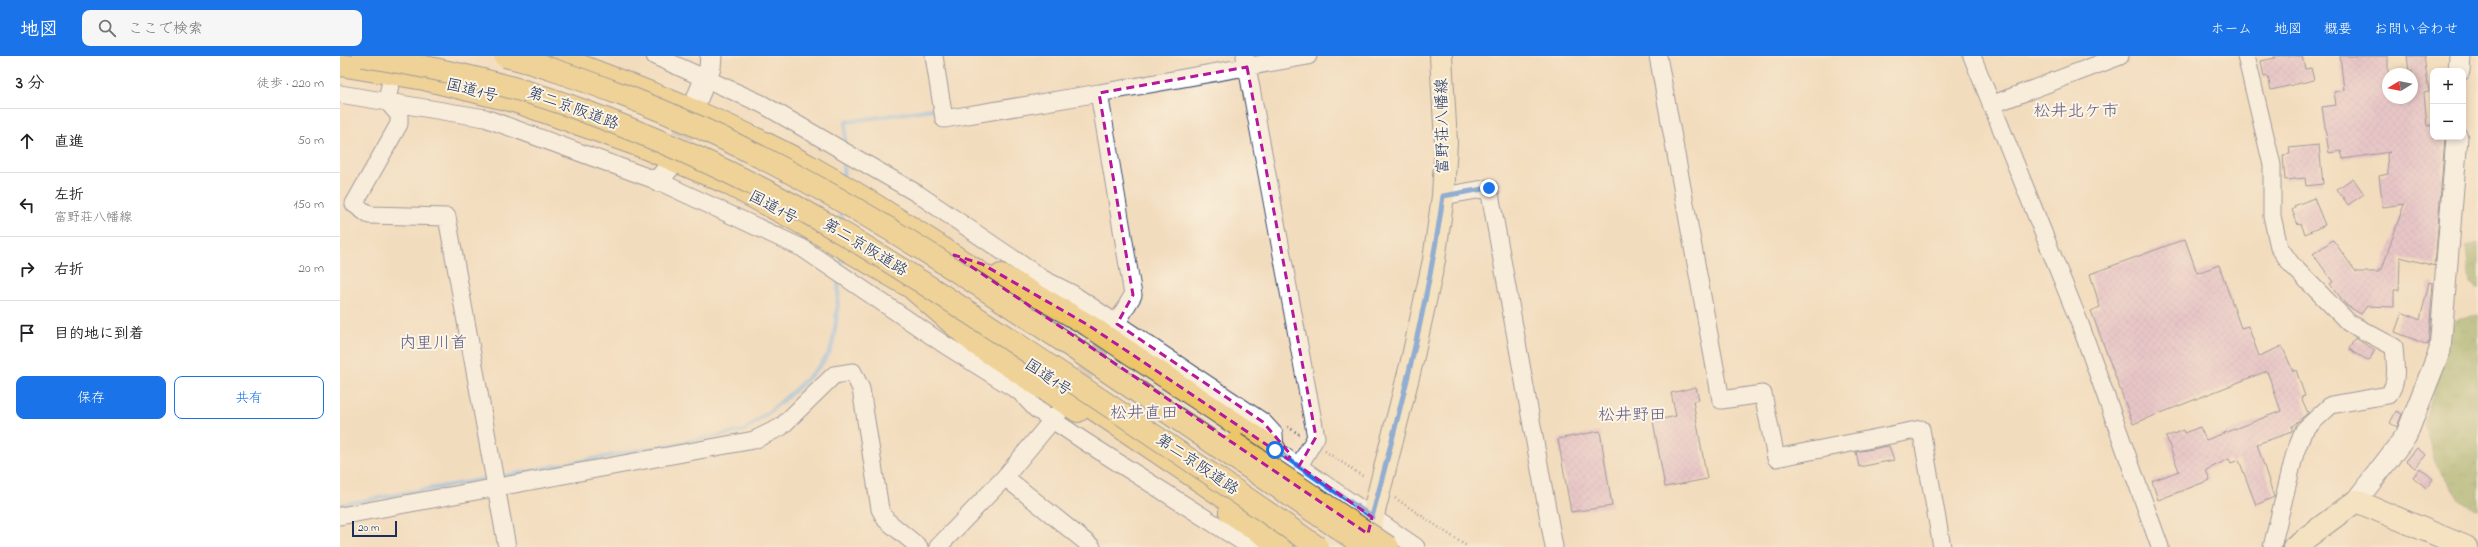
<!DOCTYPE html>
<html lang="ja">
<meta charset="utf-8">
<style>
:root{--surface:#fff;--page:#f6f6f6;--text:#202124;--muted:#757577;--line:#e0e0e0;--accent:#1a73e8}
body{margin:0;font-family:"Indie Flower","Klee One",sans-serif;background:var(--page);color:var(--text)}
.controls{position:absolute;right:12px;top:12px;display:grid;overflow:hidden;border-radius:8px;box-shadow:0 2px 6px #0003}
.controls button{width:36px;height:36px;display:grid;place-items:center;padding:0;border:0;border-bottom:1px solid var(--line);background:var(--surface);color:var(--text);font:20px sans-serif}
.compass{position:absolute;left:2042px;top:12px;width:36px;height:36px;border-radius:50%;background:var(--surface);box-shadow:0 2px 6px #0003;rotate:260deg}
.scale{position:absolute;left:12px;bottom:10px;width:45px;box-sizing:border-box;padding-left:4px;border:2px solid #1b2f5e;border-top:0;font-size:11px;line-height:14px;white-space:nowrap;color:#1b2f5e;-webkit-text-stroke:3px #fcf5e5;paint-order:stroke}
.stop{position:absolute;width:12px;height:12px;margin:-9px;border:3px solid #1a73e8;border-radius:50%;background:#fff}
.stop.end{background:#1a73e8;border-color:#fff;box-shadow:0 1px 4px #0008}
.list{margin:0;padding:0;list-style:none}
h2{display:flex;justify-content:space-between;align-items:center;height:52px;margin:0;padding:0 16px;font-size:17px}
h2 small{font-size:13px;font-weight:400;color:var(--muted)}
.list li{display:grid;grid-template-columns:26px 1fr auto;gap:12px;align-items:center;box-sizing:border-box;height:64px;padding:0 16px;border-top:1px solid var(--line)}
.list b{display:block;font-size:15px;white-space:nowrap}
.list p{margin:0;font-size:13px;white-space:nowrap;color:var(--muted)}
.list em{font-size:13px;font-style:normal;color:var(--muted)}
.actions{display:flex;gap:8px;padding:12px 16px}
.actions a{flex:1;padding:9px 0;border:1px solid var(--accent);border-radius:8px;text-align:center;font-size:14px;color:var(--accent)}
.actions .main{background:var(--accent);color:#fff}
.icon{flex:none;width:22px;height:22px;fill:none;stroke:currentColor;stroke-width:2;stroke-linecap:round;stroke-linejoin:round}
.map{position:relative;flex:none;width:2138px;height:491px;overflow:hidden}
header{display:flex;align-items:center;gap:24px;box-sizing:border-box;height:56px;padding:0 20px;background:var(--accent);color:#fff}
header strong{font-size:19px}
nav{display:flex;gap:22px;margin-inline-start:auto;font-size:14px}
.search{width:280px;height:36px;background:var(--page);display:flex;align-items:center;gap:10px;box-sizing:border-box;padding:0 14px;border-radius:8px;color:var(--muted);font-size:15px}
main{display:flex}
aside{flex:1;background:var(--surface)}
.map>svg:first-child{display:block}
.forest{fill:url(#forest-crowns);stroke:#546b5c}
.lines{fill:none;stroke-linecap:round;stroke-linejoin:round}
.stream{stroke:#7cb7ee;stroke-width:4.5}
.building{fill:url(#building-cross-hatch)}
.minor-tunnel{stroke:#c7b9ab;stroke-width:17;stroke-dasharray:17 8;stroke-linecap:butt}
.tertiary-tunnel{stroke:#c7b9ab;stroke-width:21;stroke-dasharray:21 10;stroke-linecap:butt}
.minor-casing{stroke:#3b496c;stroke-width:19}
.tertiary-casing{stroke:#3b496c;stroke-width:23}
.secondary-casing{stroke:#3b496c;stroke-width:24}
.trunk-casing{stroke:#3b496c;stroke-width:24}
.path{stroke:#3b496c;stroke-width:2.5;stroke-dasharray:1 3;stroke-linecap:butt}
.minor{stroke:#fff;stroke-width:17}
.tertiary{stroke:#fff;stroke-width:21}
.secondary{stroke:#f7e8c3;stroke-width:22}
.trunk{stroke:#ecc669;stroke-width:22}
.trunk-bridge-casing{stroke:#3b496c;stroke-width:24;stroke-linecap:butt}
.motorway-bridge-casing{stroke:#3b496c;stroke-width:24;stroke-linecap:butt}
.trunk-bridge{stroke:#ecc669;stroke-width:22}
.motorway-bridge{stroke:#ecc669;stroke-width:22}
.route{stroke:#1a73e8;stroke-width:5}
.marked{fill:none;stroke:#b5179e;stroke-width:3;stroke-dasharray:8 5;stroke-linejoin:round}
.labels{text-anchor:middle;dominant-baseline:central;stroke-width:4;stroke-linejoin:round;paint-order:stroke}
.street-label{font-size:16px;fill:#1b2f5e;stroke:#fcf5e5}
.neighbourhood-label{font-size:17px;fill:#5f5a87;stroke:#fcf5e5}
</style>
<header>
<strong>地図</strong>
<div class="search"><svg class="icon" aria-label="search" viewBox="0 0 24 24"><circle cx="10" cy="10" r="6"/><path d="M15 15l6 6"/></svg>ここで検索</div>
<nav><a>ホーム</a><a>地図</a><a>概要</a><a>お問い合わせ</a></nav>
</header>
<main>
<aside>
<h2>3 分<small>徒歩 · 220 m</small></h2>
<ul class="list">
<li><svg class="icon" aria-label="ahead" viewBox="0 0 24 24"><path d="M12 20V5M6 11l6-6 6 6"/></svg><div><b>直進</b></div><em>50 m</em></li>
<li><svg class="icon" aria-label="left" viewBox="0 0 24 24"><path d="M17 20v-9H6M10 6l-5 5 5 5"/></svg><div><b>左折</b><p>富野荘八幡線</p></div><em>150 m</em></li>
<li><svg class="icon" aria-label="right" viewBox="0 0 24 24"><path d="M7 20v-9h11M14 6l5 5-5 5"/></svg><div><b>右折</b></div><em>20 m</em></li>
<li><svg class="icon" aria-label="arrive" viewBox="0 0 24 24"><path d="M6 21V4h12l-3 4 3 4H6"/></svg><div><b>目的地に到着</b></div></li>
</ul>
<div class="actions"><a class="main">保存</a><a>共有</a></div>
</aside>
<div class="map">
<svg width="2138" height="491" viewBox="0 0 2138 491">
<defs>
<pattern id="forest-crowns" width="20" height="18" patternUnits="userSpaceOnUse"><rect width="20" height="18" fill="#8ca75a"/><path d="M2 6a3 3 0 1 1 6 0M12 15a3 3 0 1 1 6 0" fill="none" stroke="#72884e"/></pattern>
<pattern id="building-cross-hatch" width="8" height="8" patternUnits="userSpaceOnUse"><rect width="8" height="8" fill="#dcaad4"/><path d="M0 0l8 8M0 8l8-8" fill="none" stroke="#b28baf"/></pattern>
</defs>
<rect width="100%" height="100%" fill="#fcf5e5"/>
<filter id="ink" filterUnits="userSpaceOnUse"><feTurbulence type="fractalNoise" baseFrequency=".025" numOctaves="2"/><feDisplacementMap in="SourceGraphic" scale="8" xChannelSelector="R" yChannelSelector="G"/><feConvolveMatrix kernelMatrix="1 2 1 2 8 2 1 2 1" color-interpolation-filters="sRGB"/></filter>
<filter id="wash" filterUnits="userSpaceOnUse"><feTurbulence type="fractalNoise" baseFrequency=".012" numOctaves="4" result="noise"/><feDisplacementMap in="SourceGraphic" scale="16" xChannelSelector="R" yChannelSelector="G"/><feGaussianBlur stdDeviation="0.9" result="paint"/><feColorMatrix in="noise" values="0 0 0 0 0 0 0 0 0 0 0 0 0 0 0 0 0 1.4 0 .05"/><feComposite in="paint" operator="in"/></filter>
<g filter="url(#wash)">
<rect width="100%" height="100%" fill="#f2dcbe"/>
<path class="forest" d="M2138,187v46l-8,-6 -4,-36z
M2138,259v194l-18,-8 -25,-39 -11,-39 31,-104z"/>
<g class="lines">
<path class="stream" d="M505,91l1,-25 93,-14
M503,123l1,-23
M501,169l1,-17
M500,214l2,-16
M158,421l245,-46c20,-13 78,-60 87,-80 7,-17 8,-54 9,-74
M0,449l151,-27"/>
</g>
<g id="blocks">
<path class="building" d="M1934,0h28l3,13 6,-1 3,12 -43,10 -3,-14 -4,1 -3,-16 14,-3z
M2000,0h48v42h24v-27h-3l-2,-15h17l5,36 -5,1 3,33 6,-1v13h12l-10,128 -35,-9 -1,33h-5v17l-27,-1 -6,8 -15,-9 -16,-21 3,-2 -20,-28 20,-14 23,32h23v-3h3l22,-65 -21,3 -4,-31 9,-2 -1,-20 3,-2 -47,7 -2,-8 -12,2 -7,-46 14,-2 -2,-13 10,-2z
M1979,89l4,39 -17,2 -1,-8 -20,2 -2,-25 7,-1 -1,-6z
M2013,122l11,16 -16,11 -11,-16z
M1974,142l11,27 -20,9 -4,-10 -3,1 -6,-15 3,-2 -1,-2z
M1845,183l12,34 22,-8 22,63 7,-2 11,30 23,-10 11,25 3,-1 9,26 -4,1 7,16 -16,13v6l-35,12 17,53 -18,8 -17,-45 -8,3 -2,-4 -23,11 4,10 -52,20 -6,-19 27,-10 -13,-34 17,-7 1,3 16,-6 6,13 75,-29 -14,-40 -134,53 -42,-113 9,-4 -10,-33z
M2089,226l4,1 -5,62 -33,-13 7,-20 18,8z
M2015,282l20,12 -6,11 -20,-12z
M1356,331l3,13 -6,1 14,78 -42,8 -12,-66 23,-5 -5,-23z
M2056,355l6,3 -5,13 -7,-4z
M1260,375l12,75 -41,6 -13,-73z
M1549,390l5,14 -35,7 -3,-15z
M2077,392l9,7 -11,13 -9,-7z
M2080,412l13,11 -7,9 -13,-11z"/>
</g>
</g>
<g filter="url(#ink)">
<use href="#blocks" fill-opacity="0" stroke="#3b496c" stroke-width="1"/>
<g class="lines">
<path class="minor-tunnel" d="M730,339l41,-61"/>
<path class="tertiary-tunnel" d="M330,109l25,-60"/>
<defs>
<path id="minor" d="M315,0l107,48 156,90 125,85 28,14 192,129 11,12 1,16 141,97
M594,0l10,63 155,-26
M905,0l71,381 -17,29
M1318,0l63,344 42,-6 13,64 145,-29 21,118
M1632,0l108,268 80,223
M1906,0l26,109v51l7,31 12,17 58,59 45,24c1,16 5,36 -6,48l-57,10 -27,25 -9,23 -23,94
M51,24l-4,21 12,14v9l-45,80 15,11 78,2 60,330
M0,38l145,24 173,63 144,67 143,97 75,47 16,17 48,32 162,103 18,3
M1651,49l129,-49
M1103,140l46,-8 65,359
M771,277l22,-38 -34,-202 209,-37
M665,421l87,70
M0,460l414,-76 27,-13 53,-52 19,-3 8,17 19,120 6,11 33,27
M598,491l67,-70 54,-65"/>
<path id="tertiary" d="M2119,15l1,-15
M356,45l14,-33 1,-12
M318,125l12,-15
M2016,445l50,-65 34,-86 17,-213"/>
<path id="secondary" d="M1025,491l47,-186 22,-101 9,-64 3,-54 -5,-86
M1954,491l62,-46 110,46"/>
<path id="trunk" d="M215,0c87,33 174,66 256,111 69,39 136,84 202,128
M0,9l84,14 90,22 129,46 84,36 71,38 128,75
M661,219l87,50 187,125
M573,233l63,55 102,67
M727,335l182,123
M890,456l52,35"/>
</defs>
<use href="#minor" class="minor-casing"/>
<use href="#tertiary" class="tertiary-casing"/>
<use href="#secondary" class="secondary-casing"/>
<use href="#trunk" class="trunk-casing"/>
<path class="path" d="M948,371l11,7
M985,395l39,26
M1055,442l73,49"/>
<use href="#minor" class="minor"/>
<use href="#tertiary" class="tertiary"/>
<use href="#secondary" class="secondary"/>
<use href="#trunk" class="trunk"/>
<defs>
<path id="trunk-bridge" d="M895,388l153,103"/>
<path id="motorway-bridge" d="M23,0c75,12 150,28 221,55 91,34 182,76 265,126 72,43 141,89 211,136 86,57 172,115 257,174
M165,0c42,10 83,26 123,41 159,62 303,155 444,250 98,67 197,133 294,200"/>
</defs>
<use href="#trunk-bridge" class="trunk-bridge-casing"/>
<use href="#motorway-bridge" class="motorway-bridge-casing"/>
<use href="#trunk-bridge" class="trunk-bridge"/>
<use href="#motorway-bridge" class="motorway-bridge"/>
</g>
</g>
<g class="lines" filter="url(#ink)">
<path class="route" d="M935,394l97,67c28,-107 56,-212 71,-321l46,-8"/>
</g>
<path d="M0 0H2138V491H0ZM907,11l69,370 -17,29 73,51 -4,17 -414,-279 28,9 106,61 200,134 3,-4 -28,-33 -146,-98 16,-29 -34,-202z" fill="#f2dcbe" fill-opacity=".55" fill-rule="evenodd"/>
<path class="marked" d="M907,11l69,370 -17,29 73,51 -4,17 -414,-279 28,9 106,61 200,134 3,-4 -28,-33 -146,-98 16,-29 -34,-202z"/>
<g class="labels">
<g class="street-label">
<text transform="translate(132 35) rotate(14)">国道1号</text>
<text transform="translate(233 53) rotate(20)">第二京阪道路</text>
<text transform="translate(1103 70) rotate(-91)">富野荘八幡線</text>
<text transform="translate(433 152) rotate(28)">国道1号</text>
<text transform="translate(525 192) rotate(31)">第二京阪道路</text>
<text transform="translate(708 322) rotate(34)">国道1号</text>
<text transform="translate(857 409) rotate(34)">第二京阪道路</text>
</g>
<g class="neighbourhood-label">
<text x="1736" y="55">松井北ケ市</text>
<text x="93" y="287">内里川首</text>
<text x="804" y="357">松井直田</text>
<text x="1292" y="359">松井野田</text>
</g>
</g>
</svg>
<div class="controls">
<button>+</button>
<button>−</button>
</div>
<svg class="compass" viewBox="-18 -18 36 36"><path d="M0-13l5 13h-10z" fill="#e53935"/><path d="M0 13l5-13h-10z" fill="#757577"/></svg>
<div class="scale">20 m</div>
<div class="stop" style="left:935px;top:394px"></div>
<div class="stop end" style="left:1149px;top:132px"></div>
</div>
</main>
